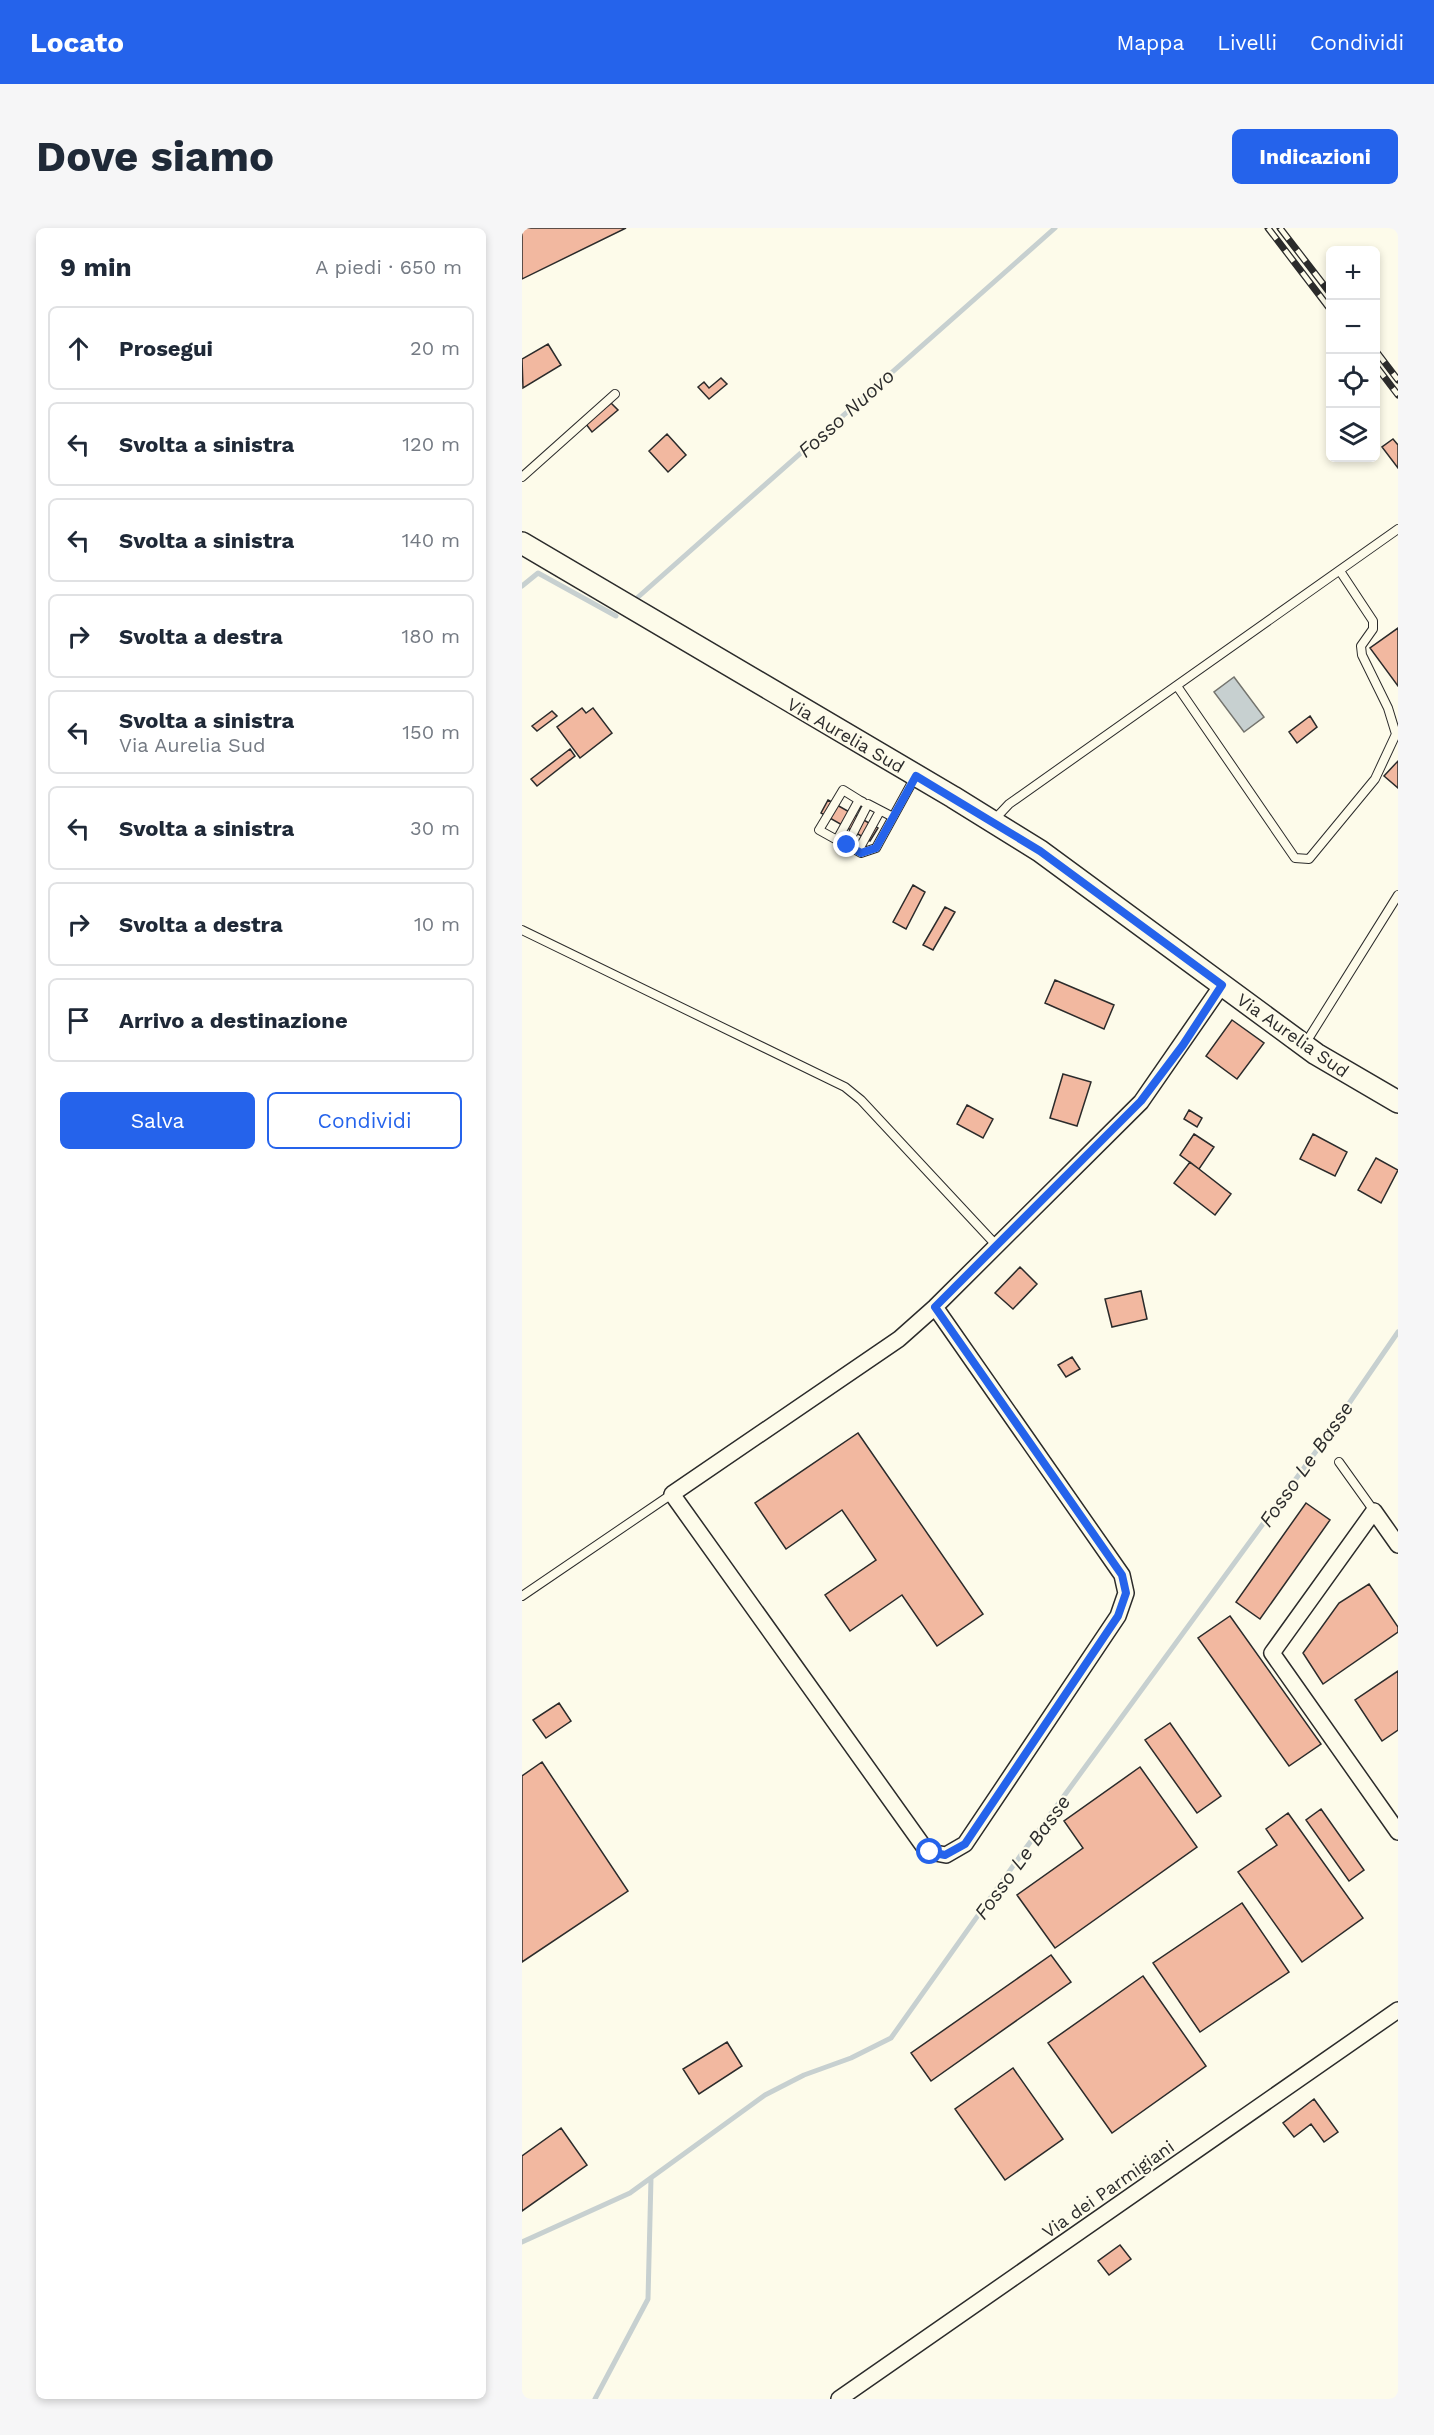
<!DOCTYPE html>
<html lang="it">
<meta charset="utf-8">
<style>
:root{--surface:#fff;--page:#f6f6f7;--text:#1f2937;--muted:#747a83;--line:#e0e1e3;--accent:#2563eb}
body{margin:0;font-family:"Work Sans",sans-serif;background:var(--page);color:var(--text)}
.controls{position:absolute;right:18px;top:18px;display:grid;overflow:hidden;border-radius:9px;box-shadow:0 3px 9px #0003}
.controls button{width:54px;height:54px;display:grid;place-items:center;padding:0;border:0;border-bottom:2px solid var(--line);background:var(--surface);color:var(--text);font:30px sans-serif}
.stop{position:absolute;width:18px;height:18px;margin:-14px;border:4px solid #2563eb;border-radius:50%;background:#fff}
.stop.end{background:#2563eb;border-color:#fff;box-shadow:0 2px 6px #0008}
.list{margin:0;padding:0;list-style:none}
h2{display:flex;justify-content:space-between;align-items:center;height:78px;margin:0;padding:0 24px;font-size:26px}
h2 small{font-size:20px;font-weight:400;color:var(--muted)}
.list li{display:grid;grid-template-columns:39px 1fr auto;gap:18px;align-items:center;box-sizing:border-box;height:84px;margin:0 12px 12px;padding:0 12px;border:2px solid var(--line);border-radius:9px}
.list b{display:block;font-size:22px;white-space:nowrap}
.list p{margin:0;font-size:20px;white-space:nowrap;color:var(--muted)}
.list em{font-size:20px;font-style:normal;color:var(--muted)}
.actions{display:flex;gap:12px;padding:18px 24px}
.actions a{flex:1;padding:14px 0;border:2px solid var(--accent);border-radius:9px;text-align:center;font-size:21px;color:var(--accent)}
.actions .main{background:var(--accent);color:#fff}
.icon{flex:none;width:33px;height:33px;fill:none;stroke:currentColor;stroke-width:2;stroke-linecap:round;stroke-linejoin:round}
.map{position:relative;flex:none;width:876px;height:2171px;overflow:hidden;border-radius:9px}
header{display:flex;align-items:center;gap:36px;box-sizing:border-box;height:84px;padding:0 30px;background:var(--accent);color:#fff}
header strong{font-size:28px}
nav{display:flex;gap:33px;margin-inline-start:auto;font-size:21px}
.intro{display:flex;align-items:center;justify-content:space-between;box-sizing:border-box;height:144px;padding:0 36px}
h1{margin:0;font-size:42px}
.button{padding:15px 27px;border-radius:9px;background:var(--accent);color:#fff;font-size:21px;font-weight:700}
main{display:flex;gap:36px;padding:0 36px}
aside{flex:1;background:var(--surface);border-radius:9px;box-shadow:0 3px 9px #0003}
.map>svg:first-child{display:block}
.water{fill:#c7d0d0;stroke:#74746e;stroke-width:1.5}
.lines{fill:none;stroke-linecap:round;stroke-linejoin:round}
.stream{stroke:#c7d0d0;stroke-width:5}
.building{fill:#f2b8a0;stroke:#2b2b2b;stroke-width:1.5}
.service-casing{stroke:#2b2b2b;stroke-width:10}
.minor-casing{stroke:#2b2b2b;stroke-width:18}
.secondary-casing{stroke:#2b2b2b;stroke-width:24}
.service{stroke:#fdfbea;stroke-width:8}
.minor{stroke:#fdfbea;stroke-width:15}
.secondary{stroke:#fdfbea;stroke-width:21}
.rail-casing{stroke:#2b2b2b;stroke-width:7}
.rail{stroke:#fdfbea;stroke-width:4.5;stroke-dasharray:14;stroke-linecap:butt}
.route{stroke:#2563eb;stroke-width:8}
.labels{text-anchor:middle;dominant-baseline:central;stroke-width:4.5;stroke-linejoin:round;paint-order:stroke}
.street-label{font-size:18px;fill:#2b2b2b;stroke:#fdfbea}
.water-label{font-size:20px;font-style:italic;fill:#2b2b2b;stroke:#fdfbea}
</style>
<header>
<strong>Locato</strong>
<nav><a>Mappa</a><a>Livelli</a><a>Condividi</a></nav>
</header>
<div class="intro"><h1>Dove siamo</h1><a class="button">Indicazioni</a></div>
<main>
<aside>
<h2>9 min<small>A piedi · 650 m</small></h2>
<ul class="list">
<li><svg class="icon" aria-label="ahead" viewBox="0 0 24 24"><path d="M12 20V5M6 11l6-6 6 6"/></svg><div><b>Prosegui</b></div><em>20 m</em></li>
<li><svg class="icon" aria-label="left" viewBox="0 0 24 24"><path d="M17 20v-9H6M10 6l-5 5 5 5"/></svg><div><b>Svolta a sinistra</b></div><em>120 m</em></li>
<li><svg class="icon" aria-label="left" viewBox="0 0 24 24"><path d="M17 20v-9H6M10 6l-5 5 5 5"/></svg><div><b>Svolta a sinistra</b></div><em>140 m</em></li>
<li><svg class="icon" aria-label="right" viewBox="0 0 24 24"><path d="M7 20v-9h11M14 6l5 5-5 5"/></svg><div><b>Svolta a destra</b></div><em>180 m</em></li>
<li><svg class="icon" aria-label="left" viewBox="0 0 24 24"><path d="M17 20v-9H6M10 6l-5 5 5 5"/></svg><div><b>Svolta a sinistra</b><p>Via Aurelia Sud</p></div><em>150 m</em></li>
<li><svg class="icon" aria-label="left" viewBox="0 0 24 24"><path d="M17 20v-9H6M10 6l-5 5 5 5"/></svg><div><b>Svolta a sinistra</b></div><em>30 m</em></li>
<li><svg class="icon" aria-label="right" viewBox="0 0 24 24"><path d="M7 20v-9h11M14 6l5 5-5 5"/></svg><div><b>Svolta a destra</b></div><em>10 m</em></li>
<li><svg class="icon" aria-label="arrive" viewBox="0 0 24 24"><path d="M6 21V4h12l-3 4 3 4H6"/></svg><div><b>Arrivo a destinazione</b></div></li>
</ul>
<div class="actions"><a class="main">Salva</a><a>Condividi</a></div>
</aside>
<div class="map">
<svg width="876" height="2171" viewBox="0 0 876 2171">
<rect width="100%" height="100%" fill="#fdfbea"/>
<path class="water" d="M712,449l30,40 -20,15 -30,-40z"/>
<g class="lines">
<path class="stream" d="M0,358l16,-13 78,43
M115,370l418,-370
M0,2014l108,-49 135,-98 39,-20 47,-17 40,-20 132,-186 294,-402 81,-118
M73,2171l53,-100 3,-121"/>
</g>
<path class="building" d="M0,0h104l-104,51z
M26,116l13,21 -38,23 -1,-29z
M199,150l6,6 -18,15 -11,-12 6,-5 5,6z
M89,175l7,7 -26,22 -6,-8z
M145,206l19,21 -18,17 -19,-21z
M871,211l5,6v23l-16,-21z
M876,400v58l-28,-38z
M60,480l4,5 7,-5 19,25 -32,25 -23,-31z
M30,483l5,5 -20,15 -5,-5z
M788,488l7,11 -20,16 -8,-11z
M48,521l5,7 -38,30 -6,-7z
M876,533v27l-14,-12z
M306,572l50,28 -8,13 -49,-28z
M391,657l12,7 -19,37 -13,-7z
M423,679l10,5 -22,38 -10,-5z
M533,752l59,25 -10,24 -59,-26z
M710,792l32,23 -27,36 -31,-23z
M541,846l28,8 -14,44 -27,-8z
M445,877l26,14 -10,19 -26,-14z
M667,882l13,8 -5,9 -13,-8z
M672,906l20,13 -15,22 -19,-14z
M791,906l34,18 -12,24 -35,-17z
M854,930l22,12 -17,33 -23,-13z
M668,934l41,32 -16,21 -41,-32z
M498,1039l17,17 -24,25 -18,-16z
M619,1063l6,28 -35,8 -7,-28z
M550,1129l8,12 -14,8 -8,-12z
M336,1205l125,181 -46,32 -35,-51 -52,36 -25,-36 51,-35 -34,-50 -56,39 -31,-46z
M784,1275l24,17 -70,99 -24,-17z
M847,1356l29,43v5l-75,52 -20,-31 36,-50z
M708,1388l91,128 -32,22 -91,-128z
M876,1443v59l-16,11 -27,-41z
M37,1475l12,18 -25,17 -13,-18z
M648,1495l51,73 -24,17 -52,-73z
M20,1534l86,129 -106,71v-186z
M618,1539l57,80 -142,101 -38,-53 66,-47 -19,-27z
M799,1581l43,61 -15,11 -43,-61z
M766,1585l75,105 -61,44 -64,-90 39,-27 -11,-16z
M720,1675l47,69 -89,60 -47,-69z
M529,1727l20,27 -140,99 -20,-28z
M621,1748l63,90 -94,67 -64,-90z
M205,1814l15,24 -43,28 -16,-25z
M491,1840l50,71 -58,41 -50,-71z
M792,1871l24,33 -14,10 -13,-18 -17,13 -11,-14z
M39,1900l26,37 -65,46v-55z
M598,2017l11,14 -22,16 -11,-14z"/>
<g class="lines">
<defs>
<path id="service" d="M0,249l93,-83
M655,458l118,172 14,1 66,-80 21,-45 -8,-26 -26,-53 -1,-9 12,-17v-8l-33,-50
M371,589l-25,-13 -21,41 14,8 15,-5 39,-71
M471,593l16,-17 389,-275
M315,612l-18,-10 24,-40 16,10
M318,614l-3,-2 22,-40 4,2
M336,623l22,-40
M0,702l323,157 16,13 136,146
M783,816l93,-149
M817,1234l35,49
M0,1368l150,-102"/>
<path id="minor" d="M413,1079l187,268 4,18 -8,23 -153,228 -19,11 -16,-3 -6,-5 -252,-353 227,-155 36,-32 206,-205 81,-117
M876,1317l-24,-34 -102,142 126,179
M317,2171l559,-389"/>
<path id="secondary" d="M0,315l431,254 87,54 276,203 82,48"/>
</defs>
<use href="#service" class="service-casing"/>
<use href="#minor" class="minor-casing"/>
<use href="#secondary" class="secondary-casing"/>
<use href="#service" class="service"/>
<use href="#minor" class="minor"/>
<use href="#secondary" class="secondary"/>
<defs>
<path id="rail" d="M746,0l62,81
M758,0l50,65
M854,123l22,29
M854,138l22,29"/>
</defs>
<use href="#rail" class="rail-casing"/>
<use href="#rail" class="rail"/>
</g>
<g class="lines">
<path class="route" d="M325,617l14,8 15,-5 40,-72 124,75 182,134 -39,60 -42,56 -206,206 187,268 4,18 -8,23 -153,228 -20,11 -15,-3"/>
</g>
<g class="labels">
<g class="street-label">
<text transform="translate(324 507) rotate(30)">Via Aurelia Sud</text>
<text transform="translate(771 807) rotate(35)">Via Aurelia Sud</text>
<text transform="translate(586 1961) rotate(-35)">Via dei Parmigiani</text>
</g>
<g class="water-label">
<text transform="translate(324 185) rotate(-42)">Fosso Nuovo</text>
<text transform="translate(784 1236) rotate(-55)">Fosso Le Basse</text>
<text transform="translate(500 1629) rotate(-54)">Fosso Le Basse</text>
</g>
</g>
</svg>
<div class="controls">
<button>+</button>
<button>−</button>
<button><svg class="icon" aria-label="locate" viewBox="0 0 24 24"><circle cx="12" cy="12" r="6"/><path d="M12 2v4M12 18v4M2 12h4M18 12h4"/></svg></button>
<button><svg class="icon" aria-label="layers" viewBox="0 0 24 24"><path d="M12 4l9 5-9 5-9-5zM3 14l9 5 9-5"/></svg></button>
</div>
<div class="stop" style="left:408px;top:1624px"></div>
<div class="stop end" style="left:325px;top:617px"></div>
</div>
</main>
